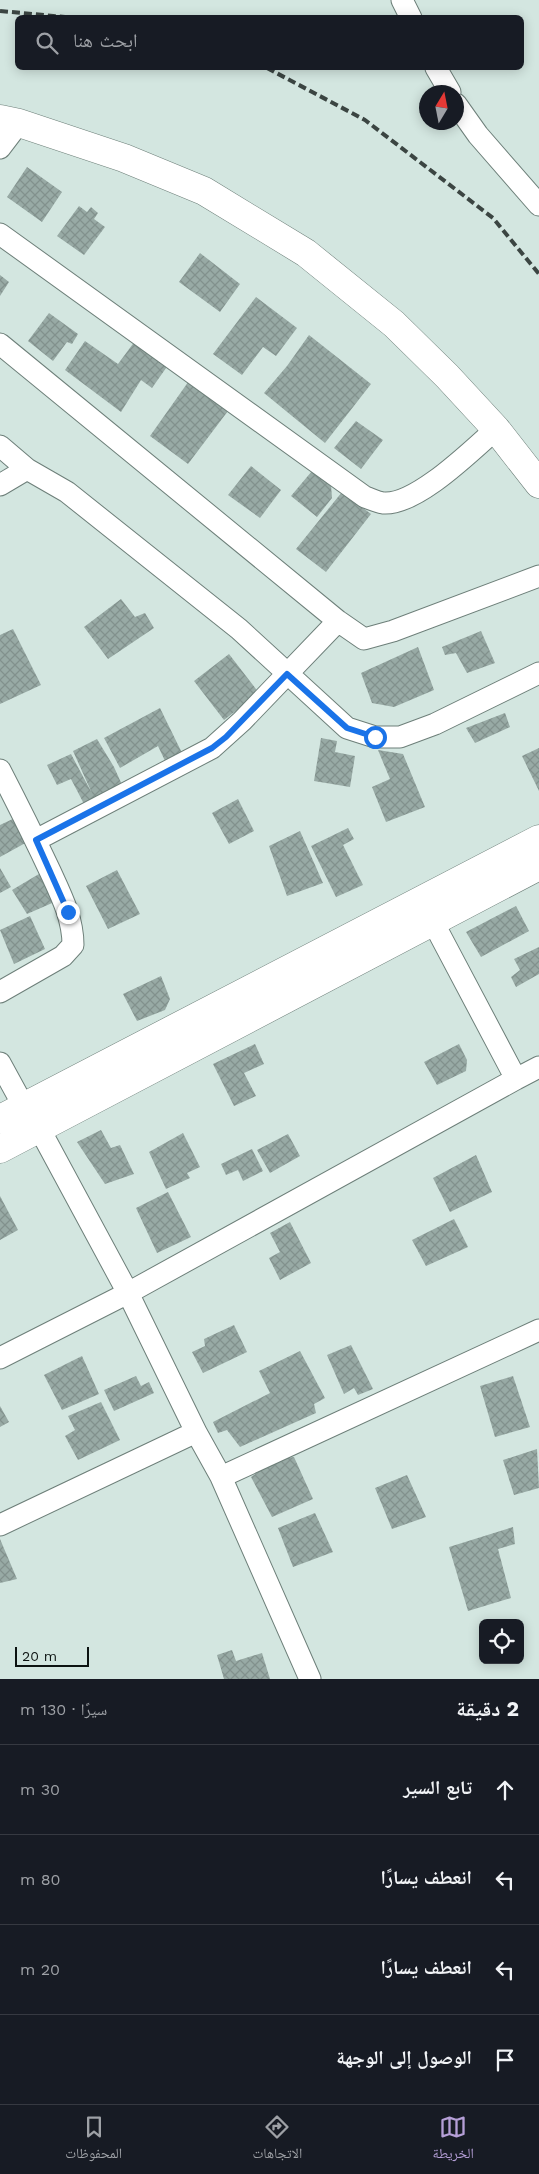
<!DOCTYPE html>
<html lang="ar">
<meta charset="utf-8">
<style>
:root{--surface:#171b24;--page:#20242c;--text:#f1f3f6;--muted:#9ea1a6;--line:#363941;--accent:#b59fd7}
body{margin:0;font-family:"Work Sans","Noto Naskh Arabic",sans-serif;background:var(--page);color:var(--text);direction:rtl}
.controls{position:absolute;right:15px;bottom:15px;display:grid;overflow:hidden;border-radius:8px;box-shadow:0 2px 12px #0003}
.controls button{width:45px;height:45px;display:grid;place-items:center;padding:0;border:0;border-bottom:1px solid var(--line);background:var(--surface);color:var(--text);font:25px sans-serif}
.compass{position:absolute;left:419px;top:85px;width:45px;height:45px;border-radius:50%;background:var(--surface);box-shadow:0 2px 12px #0003;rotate:10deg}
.scale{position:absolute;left:15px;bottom:12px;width:74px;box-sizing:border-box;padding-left:5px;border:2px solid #0c1311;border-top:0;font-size:14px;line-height:18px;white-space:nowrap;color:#0c1311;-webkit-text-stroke:4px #d3e6e0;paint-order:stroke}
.stop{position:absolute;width:15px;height:15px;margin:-11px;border:4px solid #1a73e8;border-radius:50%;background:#fff}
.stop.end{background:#1a73e8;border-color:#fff;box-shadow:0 1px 5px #0008}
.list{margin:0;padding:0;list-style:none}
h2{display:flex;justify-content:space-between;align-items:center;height:65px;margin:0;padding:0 20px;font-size:21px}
h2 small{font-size:16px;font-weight:400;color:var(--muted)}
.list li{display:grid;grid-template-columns:32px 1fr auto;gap:15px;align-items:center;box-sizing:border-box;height:90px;padding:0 20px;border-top:1px solid var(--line)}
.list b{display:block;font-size:19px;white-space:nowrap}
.list em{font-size:16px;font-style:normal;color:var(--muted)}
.icon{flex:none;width:28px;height:28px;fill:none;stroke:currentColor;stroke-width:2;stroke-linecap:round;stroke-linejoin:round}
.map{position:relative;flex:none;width:539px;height:1679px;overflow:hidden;direction:ltr}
.search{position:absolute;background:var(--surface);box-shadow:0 2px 12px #0003;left:15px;right:15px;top:15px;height:55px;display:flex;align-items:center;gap:12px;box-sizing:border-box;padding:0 18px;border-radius:8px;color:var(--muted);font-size:19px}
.sheet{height:425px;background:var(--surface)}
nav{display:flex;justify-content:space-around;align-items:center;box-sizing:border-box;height:70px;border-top:1px solid var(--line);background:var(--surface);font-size:14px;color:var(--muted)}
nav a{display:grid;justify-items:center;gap:2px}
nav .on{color:var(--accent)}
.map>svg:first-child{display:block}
.building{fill:url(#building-cross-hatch)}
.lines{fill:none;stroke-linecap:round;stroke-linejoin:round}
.street-casing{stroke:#6d7f79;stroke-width:23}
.secondary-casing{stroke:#6d7f79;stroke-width:29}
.street{stroke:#fff;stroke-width:21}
.secondary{stroke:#fff;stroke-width:28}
.rail{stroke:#3b4542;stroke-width:4;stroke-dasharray:8 4;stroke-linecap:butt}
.route{stroke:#1a73e8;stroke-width:6}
</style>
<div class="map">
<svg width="539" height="1679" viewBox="0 0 539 1679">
<defs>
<pattern id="building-cross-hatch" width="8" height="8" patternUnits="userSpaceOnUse" patternTransform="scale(1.25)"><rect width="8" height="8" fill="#98aaa5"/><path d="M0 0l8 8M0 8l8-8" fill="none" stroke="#82918d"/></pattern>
</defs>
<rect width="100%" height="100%" fill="#d3e6e0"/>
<path class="building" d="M27,167l35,25 -20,30 -35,-25z
M79,206l8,6 4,-5 7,6 -4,6 11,8 -21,28 -27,-19z
M200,253l40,31 -20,28 -41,-30z
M0,275l9,7 -9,14z
M256,297l41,31 -21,28 -13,-9 -21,28 -29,-21z
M49,313l29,21 -6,10 -5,-2 -14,19 -25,-20z
M309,335l62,49 -46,59 -61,-50 23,-27z
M138,337l33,24 -19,27 -11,-8 -20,32 -56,-42 20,-29 33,23z
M191,378l40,29 -43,57 -38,-28z
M356,421l27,19 -22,29 -27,-21z
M251,466l30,24 -21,28 -32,-23z
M312,471l19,14 1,13 -15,19 -26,-21z
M342,492l29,22 -45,58 -30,-23z
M121,599l14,18 10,-4 9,15 -46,31 -24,-32z
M13,629l28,56 -41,19v-69z
M481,631l14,32 -28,10 -11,-20 -11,2 -3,-8z
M418,647l16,43 -40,17 -22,-4 -11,-30z
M229,654l30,39 -35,27 -30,-39z
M160,708l23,47 -17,8 -8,-17 -38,22 -16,-30z
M505,713l5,14 -35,16 -9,-15z
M321,738l16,3 -2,11 20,4 -5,31 -36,-6z
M97,739l17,28 9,20 -28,13 -22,-49z
M539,748v43l-17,-35z
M378,750l25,4 22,53 -39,15 -14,-35 18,-8z
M71,754l24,45 -11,5 -13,-25 -14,6 -10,-20z
M238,799l16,32 -25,13 -17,-31z
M17,817l12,24 -29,16v-32z
M348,828l6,11 -11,6 20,40 -27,12 -25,-51z
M300,831l23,52 -36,13 -18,-50z
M0,868l11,19 -11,6z
M117,870l23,44 -32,15 -22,-43z
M44,871l15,29 -32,14 -15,-24z
M516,906l13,25 -48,26 -15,-25z
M30,916l15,33 -31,15 -14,-34z
M539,947v27l-23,13 -5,-10 9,-7 -6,-11z
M161,976l9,23 -5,11 -28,11 -14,-27z
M255,1044l9,20 -20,9 12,23 -22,10 -21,-42z
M459,1044l8,16 -1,11 -29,14 -13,-23z
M101,1130l10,18 9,-3 14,29 -29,10 -28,-42z
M183,1133l17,34 -13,6 3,5 -24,11 -17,-37z
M288,1134l12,22 -30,17 -13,-23z
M252,1149l11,22 -20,10 -5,-11 -12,5 -5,-11z
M476,1155l16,37 -42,20 -17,-34z
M168,1192l23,45 -34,16 -21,-45z
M0,1196l18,34 -18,10z
M454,1219l14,28 -42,19 -14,-26z
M290,1222l21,41 -31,17 -11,-22 11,-6 -10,-19z
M234,1325l13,27 -44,21 -11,-21 13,-6 -1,-7z
M351,1345l22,44 -15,6 -4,-7 -10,6 -17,-39z
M300,1351l25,47 -11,6 2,9 -76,34 -13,-17 -9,3 -5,-11 57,-29 -11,-22z
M82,1356l17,38 -37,16 -18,-35z
M136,1376l5,10 8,-4 5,11 -40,18 -10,-21z
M513,1376l17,51 -35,10 -15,-51z
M101,1402l19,38 -42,20 -13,-24 10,-6 -7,-14z
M0,1406l9,16 -9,5z
M537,1449l2,39 -25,7 -11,-35z
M294,1457l19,42 -41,18 -21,-40 26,-18z
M407,1475l19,42 -34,12 -17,-41z
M315,1513l18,39 -40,15 -15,-39z
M513,1527l2,17 -17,5 13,49 -43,13 -19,-64z
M0,1539l17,40 -17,4z
M232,1650l4,11 26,-8 8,26h-46l-7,-24z"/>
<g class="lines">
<defs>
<path id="street" d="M402,0l9,18
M436,68l14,24
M456,104l22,31 61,70
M0,148l19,-25
M0,234l365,263c6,2 12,5 18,6 33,3 89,-53 113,-74
M0,344l338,277 26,18 29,-8 146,-55
M0,446l27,23 40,23 172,137 108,99 28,9h25l35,-13 104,-51
M0,485l27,-16
M0,770c17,33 34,67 50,101 11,24 23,47 23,74l-10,11 -63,36
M36,840l176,-92 30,-27 96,-100
M0,1063l24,44
M516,1079l23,-12
M39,1128l89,165 68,139 25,45 89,202
M0,1358l128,-65 388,-214 -83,-157
M221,1477l318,-147
M0,1525l196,-93"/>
<path id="secondary" d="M0,119l19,4 105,35 80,33 102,62 88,71 53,52 49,53 43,55
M0,1119l539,-280
M0,1149l539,-283"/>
</defs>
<use href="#street" class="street-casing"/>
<use href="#secondary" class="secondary-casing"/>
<use href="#street" class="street"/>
<use href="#secondary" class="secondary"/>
<path class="rail" d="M0,11l76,7
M267,68l98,52 128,98 46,56"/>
</g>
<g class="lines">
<path class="route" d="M68,912l-32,-72 176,-92 14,-11 61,-63 60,54 28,9"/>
</g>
</svg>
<div class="controls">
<button><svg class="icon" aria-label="locate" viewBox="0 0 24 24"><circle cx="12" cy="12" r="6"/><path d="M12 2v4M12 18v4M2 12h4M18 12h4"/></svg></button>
</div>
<svg class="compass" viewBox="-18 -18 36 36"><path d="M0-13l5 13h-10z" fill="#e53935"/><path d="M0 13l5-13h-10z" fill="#9ea1a6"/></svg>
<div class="scale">20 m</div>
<div class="stop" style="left:375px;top:737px"></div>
<div class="stop end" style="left:68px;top:912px"></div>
<div class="search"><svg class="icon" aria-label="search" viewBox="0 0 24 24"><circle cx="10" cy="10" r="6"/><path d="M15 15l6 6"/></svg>ابحث هنا</div>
</div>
<section class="sheet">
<h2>2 دقيقة<small>سيرًا · 130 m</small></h2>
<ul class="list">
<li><svg class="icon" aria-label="ahead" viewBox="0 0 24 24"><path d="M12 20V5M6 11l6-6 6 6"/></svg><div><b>تابع السير</b></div><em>30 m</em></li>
<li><svg class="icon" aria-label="left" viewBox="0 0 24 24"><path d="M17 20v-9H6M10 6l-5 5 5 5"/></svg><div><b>انعطف يسارًا</b></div><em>80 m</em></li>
<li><svg class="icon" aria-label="left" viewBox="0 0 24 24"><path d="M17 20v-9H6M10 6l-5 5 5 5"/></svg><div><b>انعطف يسارًا</b></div><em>20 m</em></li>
<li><svg class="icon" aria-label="arrive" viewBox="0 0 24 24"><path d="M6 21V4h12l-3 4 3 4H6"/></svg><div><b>الوصول إلى الوجهة</b></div></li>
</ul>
</section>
<nav>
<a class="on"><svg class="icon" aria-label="map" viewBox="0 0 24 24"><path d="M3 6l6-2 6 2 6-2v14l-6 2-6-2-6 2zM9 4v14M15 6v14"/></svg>الخريطة</a>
<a><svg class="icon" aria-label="directions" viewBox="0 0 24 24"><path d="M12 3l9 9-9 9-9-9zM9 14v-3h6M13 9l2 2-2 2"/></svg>الاتجاهات</a>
<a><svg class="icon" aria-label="saved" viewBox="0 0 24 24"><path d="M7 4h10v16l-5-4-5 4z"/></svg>المحفوظات</a>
</nav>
